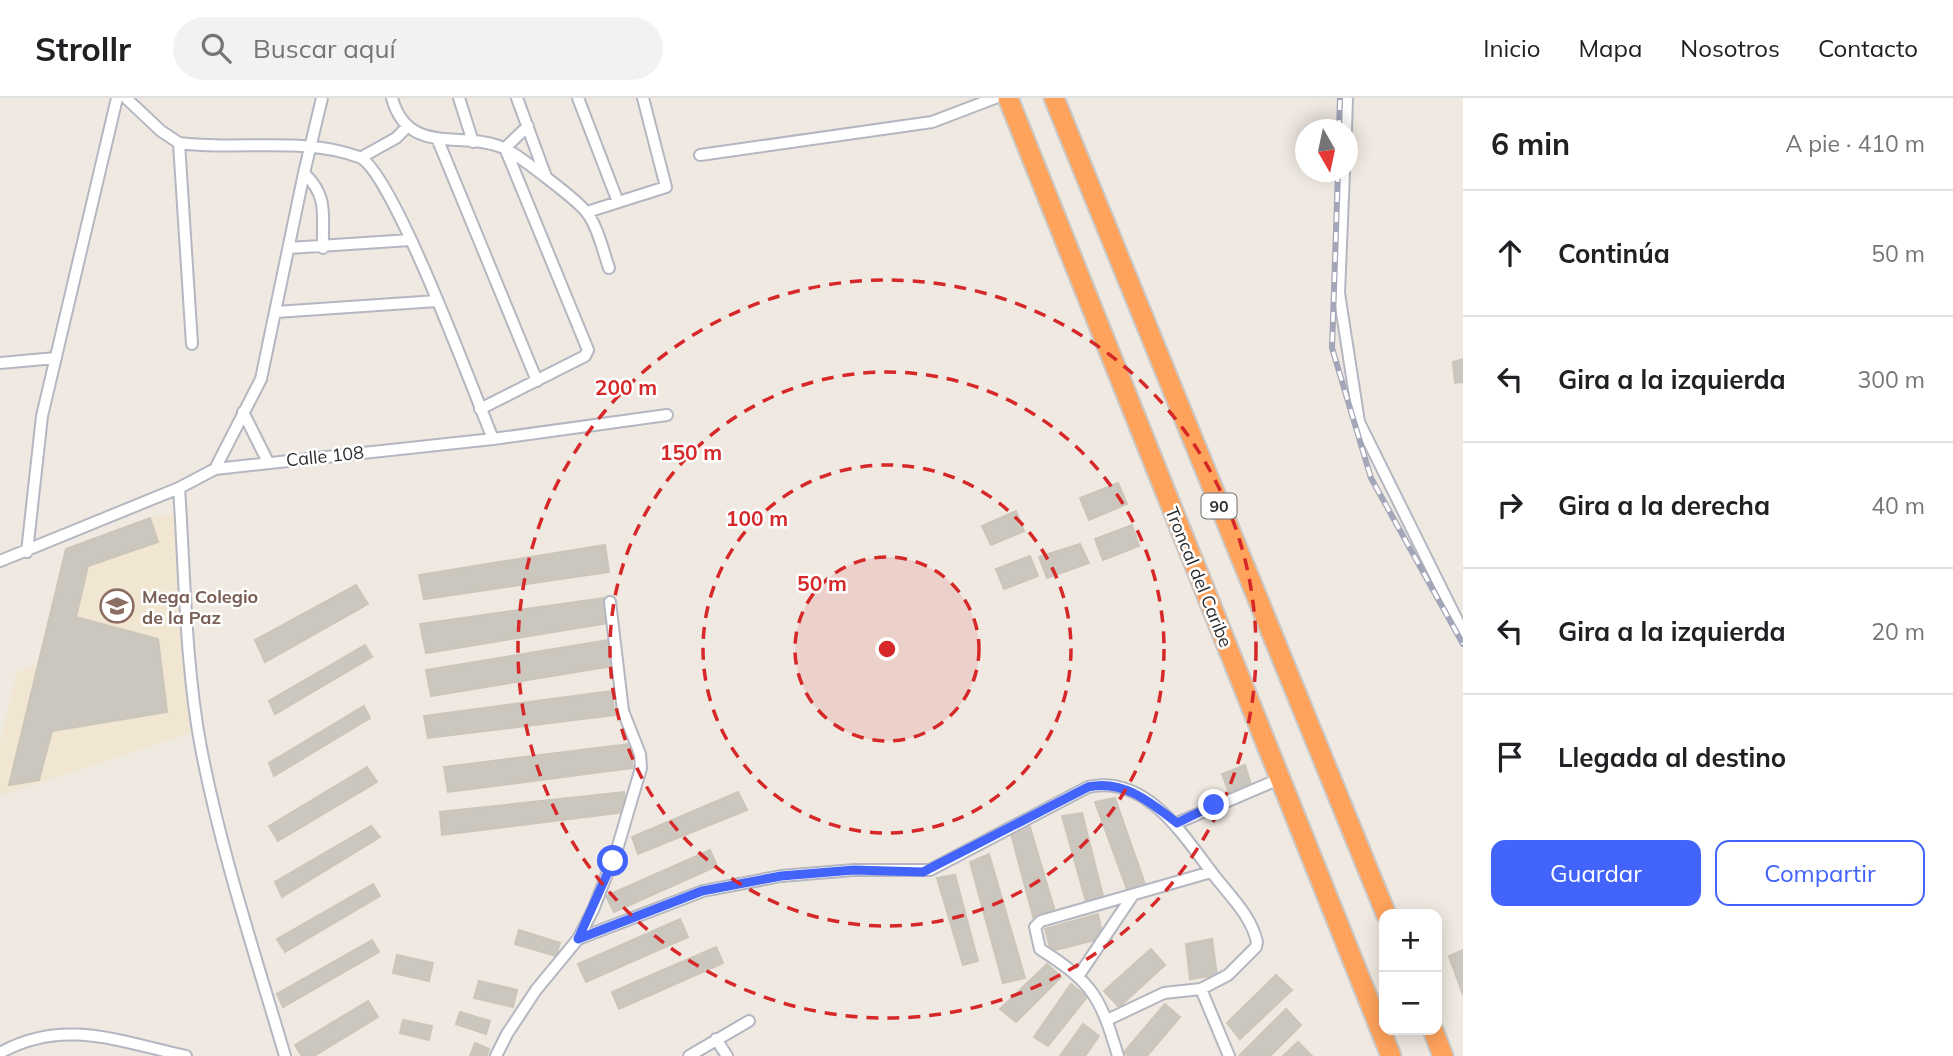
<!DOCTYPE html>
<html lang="es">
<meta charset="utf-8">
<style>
:root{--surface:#fff;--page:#f2f2f2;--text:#202124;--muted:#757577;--line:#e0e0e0;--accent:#4264fb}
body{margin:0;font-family:Mulish,sans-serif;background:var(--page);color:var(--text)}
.controls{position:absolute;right:21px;bottom:21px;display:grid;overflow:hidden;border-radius:14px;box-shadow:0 4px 18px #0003}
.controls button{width:63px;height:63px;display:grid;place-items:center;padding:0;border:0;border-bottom:2px solid var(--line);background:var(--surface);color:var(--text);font:35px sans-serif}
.compass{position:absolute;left:1295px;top:21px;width:63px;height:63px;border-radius:50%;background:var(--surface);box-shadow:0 4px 18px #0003;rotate:171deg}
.stop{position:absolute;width:21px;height:21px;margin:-16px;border:5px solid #4264fb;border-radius:50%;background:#fff}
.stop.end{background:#4264fb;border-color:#fff;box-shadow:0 2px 7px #0008}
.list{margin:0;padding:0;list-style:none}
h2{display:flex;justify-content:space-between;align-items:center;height:91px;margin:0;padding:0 28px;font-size:30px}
h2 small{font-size:23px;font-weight:400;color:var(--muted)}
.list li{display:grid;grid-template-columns:46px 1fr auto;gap:21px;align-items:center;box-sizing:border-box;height:126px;padding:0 28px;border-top:2px solid var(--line)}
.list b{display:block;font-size:26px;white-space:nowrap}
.list em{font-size:23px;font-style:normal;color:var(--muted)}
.actions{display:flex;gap:14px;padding:21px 28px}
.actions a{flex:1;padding:16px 0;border:2px solid var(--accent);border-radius:14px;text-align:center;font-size:24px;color:var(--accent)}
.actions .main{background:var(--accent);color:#fff}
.icon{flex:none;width:38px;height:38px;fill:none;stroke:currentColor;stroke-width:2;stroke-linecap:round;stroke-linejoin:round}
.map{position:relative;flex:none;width:1463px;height:958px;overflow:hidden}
header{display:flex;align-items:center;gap:42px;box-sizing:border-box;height:98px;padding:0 35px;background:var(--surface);border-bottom:2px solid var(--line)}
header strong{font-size:33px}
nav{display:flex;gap:38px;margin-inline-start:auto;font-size:24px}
.search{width:490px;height:63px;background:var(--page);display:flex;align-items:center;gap:18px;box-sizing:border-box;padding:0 24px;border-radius:38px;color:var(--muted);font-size:26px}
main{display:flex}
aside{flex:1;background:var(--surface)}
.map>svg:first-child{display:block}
.education{fill:#f0e6d1}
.building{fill:#cbc7bf;stroke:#cbc5ba;stroke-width:2}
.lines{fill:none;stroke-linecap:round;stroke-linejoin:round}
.street-casing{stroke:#b4b7c1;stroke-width:14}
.highway-casing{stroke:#c9c9c9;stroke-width:23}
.street{stroke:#fff;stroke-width:10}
.highway{stroke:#ffa35c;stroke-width:19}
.rail-casing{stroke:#a3a6b8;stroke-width:6}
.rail{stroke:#fff;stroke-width:3.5;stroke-dasharray:10;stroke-linecap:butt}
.route{stroke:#4264fb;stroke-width:9}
.ring{fill:none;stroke:#d62828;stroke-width:3.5;stroke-dasharray:12 9}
.labels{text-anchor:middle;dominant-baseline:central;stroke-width:5;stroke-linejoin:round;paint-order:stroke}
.shield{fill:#fff;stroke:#6d6d6d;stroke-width:2}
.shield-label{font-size:16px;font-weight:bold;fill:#2e2e2e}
.street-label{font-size:18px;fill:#2e2e2e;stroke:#fff}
.education-label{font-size:18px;font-weight:bold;fill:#785e54;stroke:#fff;text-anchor:start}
.centre{fill:#d62828;stroke:#fff;stroke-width:3.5}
.ring-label{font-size:21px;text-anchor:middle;font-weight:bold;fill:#d62828;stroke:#fff;stroke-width:5;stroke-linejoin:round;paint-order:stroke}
</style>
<header>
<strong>Strollr</strong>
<div class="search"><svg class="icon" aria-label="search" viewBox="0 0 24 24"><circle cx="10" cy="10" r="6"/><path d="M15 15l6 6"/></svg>Buscar aquí</div>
<nav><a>Inicio</a><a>Mapa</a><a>Nosotros</a><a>Contacto</a></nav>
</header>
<main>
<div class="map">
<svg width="1463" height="958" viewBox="0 0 1463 958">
<rect width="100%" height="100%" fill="#efe9e1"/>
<path class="education" d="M174,415l19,219 -193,64v-52l16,-71 23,-11 27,-113 84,-31z"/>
<path class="building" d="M1463,261v23l-8,1 -2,-21z
M1118,385l9,21 -38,16 -9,-22z
M1016,413l8,20 -33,14 -9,-19z
M150,420l8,24 -70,24 -12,51 82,22 9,73 -115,19 -13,49 -30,5 57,-236z
M1132,427l7,21 -36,14 -8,-21z
M1080,446l9,19 -42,15 -8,-21z
M605,447l4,27 -185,27 -5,-24z
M1030,458l8,20 -34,13 -8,-20z
M356,487l12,19 -103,58 -10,-22z
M605,500l4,25 -183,30 -6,-29z
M609,542l4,26 -182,30 -5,-26z
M365,547l7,12 -97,57 -6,-13z
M611,593l4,24 -187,23 -4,-22z
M364,608l6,12 -96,58 -5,-13z
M629,646l4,24 -185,24 -4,-25z
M1245,667l6,20 -22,8 -7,-19z
M367,669l10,15 -99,59 -9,-15z
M624,694l3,20 -185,23 -2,-23z
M738,694l9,18 -109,44 -6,-17z
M1115,700l31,89 -18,5 -33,-90z
M1082,715l22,87 -17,5 -25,-89z
M1029,726l27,91 -22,5 -24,-90z
M371,728l9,11 -98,60 -7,-15z
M710,752l7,16 -103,46 -8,-16z
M989,756l36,124 -22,5 -33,-121z
M955,777l23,86 -15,4 -26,-87z
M373,786l7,12 -95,56 -8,-13z
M1098,816l5,24 -52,13 -6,-22z
M680,821l8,18 -102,45 -8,-18z
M519,832l41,13 -4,13 -41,-12z
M1212,841l5,36 -27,4 -4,-35z
M372,842l7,12 -96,55 -6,-13z
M716,849l7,16 -104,46 -7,-17z
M1151,851l14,16 -46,42 -15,-16z
M1463,852v45l-14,-39z
M397,857l36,8 -4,18 -36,-8z
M1047,866l14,13 -45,45 -16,-13z
M1276,877l16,15 -52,49 -13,-16z
M479,883l38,9 -4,17 -39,-9z
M1071,886l16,13 -39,49 -14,-9z
M368,903l10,16 -64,39h-12l-7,-11z
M1165,906l15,13 -33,39h-19l-4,-4z
M1286,911l15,16 -31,31h-31z
M460,914l30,9 -4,13 -30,-10z
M403,922l29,6 -3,14 -29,-7z
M1083,926l16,12 -14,20h-25z
M1298,944l14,14h-29z
M475,945l14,6 -2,7h-17z"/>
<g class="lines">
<defs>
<path id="street" d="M126,0l35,33 18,12c58,8 124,-7 180,14 33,12 116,239 134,282
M392,0c16,60 73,31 114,51 13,7 73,52 81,64 11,14 16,38 22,55
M459,0l14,44
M517,0l29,79
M578,0l40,104
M1346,32l1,-32
M437,40l100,243
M179,45l13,201
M700,57l232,-33 63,-24
M362,59l34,-19 11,-11
M1344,74l-5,121 20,129 104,210
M304,75c25,24 18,42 19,75
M587,114l79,-25 -23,-89
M289,150l121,-8
M276,214l161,-11
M0,265l56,-5
M480,311l105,-53 3,-6 -83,-202 23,-22
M243,314l25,50
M215,371l46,-90 43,-206 18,-75
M179,390c6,86 6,175 22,260 20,104 54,206 84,308
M27,454l15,-136 75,-318
M0,463l179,-73 36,-19 278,-30 174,-24
M1177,725l102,-44
M578,841l125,-48 78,-15 73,-6h76l158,-83c58,-13 95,48 125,87 16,21 38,41 44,68l-1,5 -28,28 -27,14 -37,4 -57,27
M1079,877l54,-80
M1201,891l28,67
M716,941l11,17
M0,955c63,-36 121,-11 186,3
M496,958l11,-22 29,-44 42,-51 15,-29 25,-64 23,-78 -1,-14 -17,-43 -13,-109
M689,958l60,-35
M1118,958c-18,-60 -25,-73 -78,-107l-5,-22 6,-6 170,-49"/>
<path id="highway" d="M1008,0l383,958
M1054,0l332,816
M1433,932l10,26"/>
</defs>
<use href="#street" class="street-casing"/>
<use href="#highway" class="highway-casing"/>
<use href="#street" class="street"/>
<use href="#highway" class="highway"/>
<defs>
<path id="rail" d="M1339,32l1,-32
M1338,74l-6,176 39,130 92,166"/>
</defs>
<use href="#rail" class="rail-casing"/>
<use href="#rail" class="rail"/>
</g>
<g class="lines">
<path class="route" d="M613,763l-35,78 124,-48 79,-15 73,-6 69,2 165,-85c35,-8 62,15 89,36l37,-18"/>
</g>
<circle cx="887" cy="551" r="92" fill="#d62828" fill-opacity=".12"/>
<g class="ring">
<circle cx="887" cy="551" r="92"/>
<circle cx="887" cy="551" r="184"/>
<circle cx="887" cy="551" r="277"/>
<circle cx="887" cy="551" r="369"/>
</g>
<defs>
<symbol id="school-ring" viewBox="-11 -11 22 22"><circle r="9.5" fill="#fff" stroke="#8d6e63" stroke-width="1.5"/><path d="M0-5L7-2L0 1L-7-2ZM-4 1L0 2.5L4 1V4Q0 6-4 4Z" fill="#8d6e63"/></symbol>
</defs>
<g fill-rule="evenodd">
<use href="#school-ring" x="98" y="489" width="38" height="38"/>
</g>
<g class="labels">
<rect class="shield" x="1201.5" y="395.5" width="35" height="25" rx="5"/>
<g class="shield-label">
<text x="1219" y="408">90</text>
</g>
<g class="street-label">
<text transform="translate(325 358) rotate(-6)">Calle 108</text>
<text transform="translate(1199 479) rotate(68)">Troncal del Caribe</text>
</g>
<g class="education-label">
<text x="142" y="498">Mega Colegio<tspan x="142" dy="21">de la Paz</tspan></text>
</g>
</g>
<circle cx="887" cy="551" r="10" class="centre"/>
<g class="ring-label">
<text x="626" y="297">200 m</text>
<text x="691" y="362">150 m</text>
<text x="757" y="428">100 m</text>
<text x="822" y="493">50 m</text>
</g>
</svg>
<div class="controls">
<button>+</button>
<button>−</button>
</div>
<svg class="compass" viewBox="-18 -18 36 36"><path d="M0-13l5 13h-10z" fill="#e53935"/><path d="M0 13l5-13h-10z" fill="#757577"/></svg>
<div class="stop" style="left:613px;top:763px"></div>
<div class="stop end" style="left:1214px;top:707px"></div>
</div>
<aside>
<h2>6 min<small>A pie · 410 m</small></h2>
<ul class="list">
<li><svg class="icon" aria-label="ahead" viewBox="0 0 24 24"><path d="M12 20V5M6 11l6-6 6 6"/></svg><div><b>Continúa</b></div><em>50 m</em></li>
<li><svg class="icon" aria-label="left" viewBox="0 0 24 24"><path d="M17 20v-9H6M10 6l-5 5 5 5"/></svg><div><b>Gira a la izquierda</b></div><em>300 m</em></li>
<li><svg class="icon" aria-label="right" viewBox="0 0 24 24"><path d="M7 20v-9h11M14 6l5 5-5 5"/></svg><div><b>Gira a la derecha</b></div><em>40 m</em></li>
<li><svg class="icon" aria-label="left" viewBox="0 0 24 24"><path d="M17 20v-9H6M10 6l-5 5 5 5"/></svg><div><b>Gira a la izquierda</b></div><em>20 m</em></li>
<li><svg class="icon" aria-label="arrive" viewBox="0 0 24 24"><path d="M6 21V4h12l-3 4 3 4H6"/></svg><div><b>Llegada al destino</b></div></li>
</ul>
<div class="actions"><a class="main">Guardar</a><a>Compartir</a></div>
</aside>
</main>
